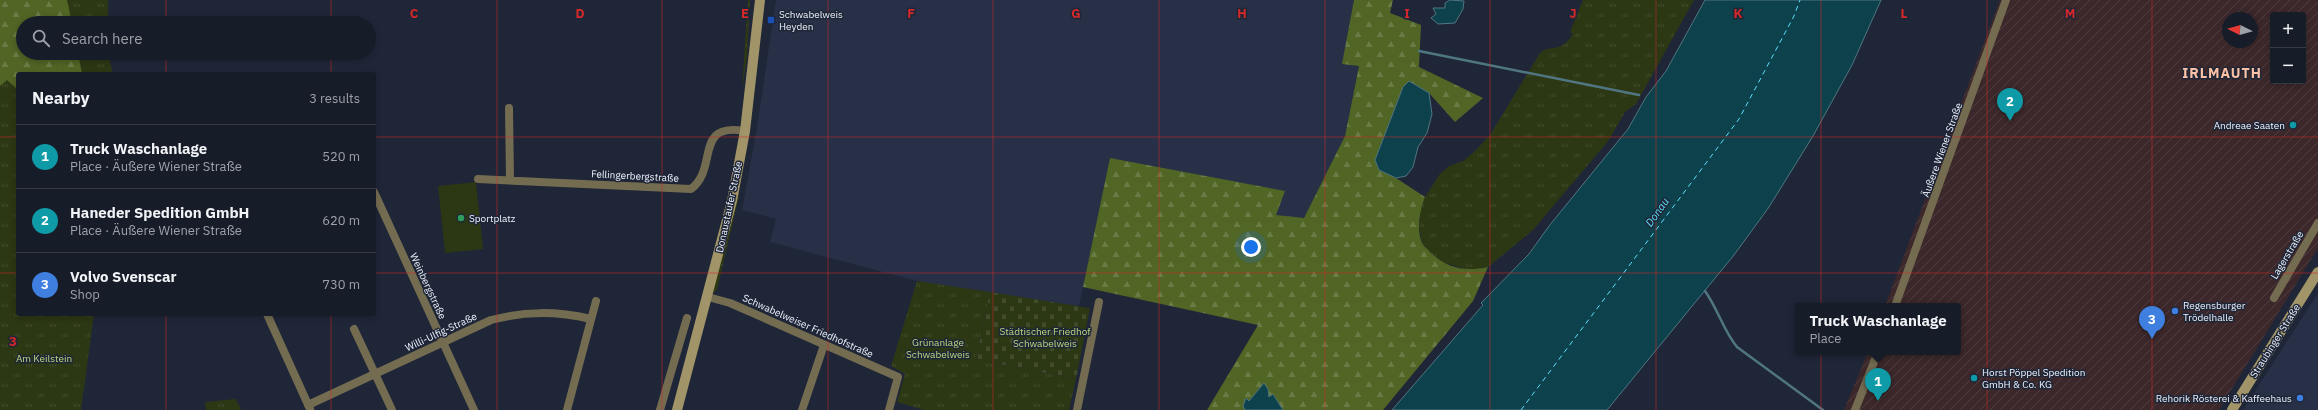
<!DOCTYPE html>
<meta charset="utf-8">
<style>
:root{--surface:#171c29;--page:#202531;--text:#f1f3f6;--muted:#9ea1a8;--line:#363a46;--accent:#0f766e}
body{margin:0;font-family:"IBM Plex Sans",sans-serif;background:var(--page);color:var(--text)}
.controls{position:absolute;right:12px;top:12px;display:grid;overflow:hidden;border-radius:4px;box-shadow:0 2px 6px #0003}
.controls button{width:36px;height:36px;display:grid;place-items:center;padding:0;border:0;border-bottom:1px solid var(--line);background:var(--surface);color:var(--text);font:20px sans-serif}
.compass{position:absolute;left:2222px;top:12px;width:36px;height:36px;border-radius:50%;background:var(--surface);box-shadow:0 2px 6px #0003;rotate:275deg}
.you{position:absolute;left:1251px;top:247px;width:14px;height:14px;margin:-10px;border:3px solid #fff;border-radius:50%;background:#1a73e8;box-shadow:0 0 0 6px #1a73e833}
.badge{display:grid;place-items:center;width:26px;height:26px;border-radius:50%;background:var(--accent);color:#fff;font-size:13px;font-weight:700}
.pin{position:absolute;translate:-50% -33px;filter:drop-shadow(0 1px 2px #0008)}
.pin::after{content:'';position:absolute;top:21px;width:14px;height:12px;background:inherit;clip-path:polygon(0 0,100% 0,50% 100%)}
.popup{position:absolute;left:1795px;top:303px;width:166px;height:52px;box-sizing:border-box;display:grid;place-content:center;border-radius:4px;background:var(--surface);filter:drop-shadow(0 1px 3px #0005);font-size:13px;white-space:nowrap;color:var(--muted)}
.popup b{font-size:15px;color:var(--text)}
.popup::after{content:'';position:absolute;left:50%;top:100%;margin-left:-8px;border:8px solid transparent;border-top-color:var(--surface)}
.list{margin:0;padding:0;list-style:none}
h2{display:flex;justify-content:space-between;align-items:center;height:52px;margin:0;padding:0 16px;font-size:17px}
h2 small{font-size:13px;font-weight:400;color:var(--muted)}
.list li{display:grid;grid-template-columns:26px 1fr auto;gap:12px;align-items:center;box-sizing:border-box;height:64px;padding:0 16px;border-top:1px solid var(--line)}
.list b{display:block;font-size:15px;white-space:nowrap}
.list p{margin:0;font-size:13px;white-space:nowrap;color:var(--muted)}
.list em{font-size:13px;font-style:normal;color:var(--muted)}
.icon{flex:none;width:22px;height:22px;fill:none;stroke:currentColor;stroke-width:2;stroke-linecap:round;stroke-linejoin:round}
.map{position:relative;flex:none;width:2318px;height:410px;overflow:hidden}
.search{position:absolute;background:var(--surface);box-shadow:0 2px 6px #0003;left:16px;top:16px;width:360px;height:44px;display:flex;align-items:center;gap:10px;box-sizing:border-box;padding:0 14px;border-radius:22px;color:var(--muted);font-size:15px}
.panel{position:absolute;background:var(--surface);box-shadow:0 2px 6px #0003;left:16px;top:72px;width:360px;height:244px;border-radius:4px}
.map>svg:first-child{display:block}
.built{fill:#273047}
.industrial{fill:url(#industrial-furrows);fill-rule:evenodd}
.grass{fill:url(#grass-tufts)}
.forest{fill:url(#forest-firs)}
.cemetery{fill:url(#cemetery-stones)}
.pitch{fill:#2c3714}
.water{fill:#0d414c;stroke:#507681}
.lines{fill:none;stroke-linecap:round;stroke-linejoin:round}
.stream{stroke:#507681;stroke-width:2.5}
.ferry{stroke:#5adffd;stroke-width:1;stroke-dasharray:5 4;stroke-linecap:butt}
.street{stroke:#746c51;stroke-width:8}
.secondary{stroke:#a09468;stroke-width:10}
.grid{fill:none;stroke:#d62828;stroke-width:1;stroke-opacity:0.55}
.transit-dot{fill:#1a4fb4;stroke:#1f2637;stroke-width:1.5}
.culture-dot{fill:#0f9aa8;stroke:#1f2637;stroke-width:1.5}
.leisure-dot{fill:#2e9e5b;stroke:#1f2637;stroke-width:1.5}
.shop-dot{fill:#3f7fe0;stroke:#1f2637;stroke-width:1.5}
.labels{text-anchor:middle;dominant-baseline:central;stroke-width:3;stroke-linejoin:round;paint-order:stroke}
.poi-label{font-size:10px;fill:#edf3fe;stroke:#1f2637;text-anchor:start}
.street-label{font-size:10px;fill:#edf3fe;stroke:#1f2637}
.park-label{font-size:10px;fill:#bad97e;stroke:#1f2637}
.water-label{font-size:11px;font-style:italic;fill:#5adffd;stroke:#1f2637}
.district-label{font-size:14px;font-weight:bold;letter-spacing:1px;fill:#fdc1a3;stroke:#1f2637}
.grid-label{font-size:13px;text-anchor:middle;font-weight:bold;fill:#d62828;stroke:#1f2637;stroke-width:3;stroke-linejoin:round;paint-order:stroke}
</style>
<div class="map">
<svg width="2318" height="410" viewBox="0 0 2318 410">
<defs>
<pattern id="industrial-furrows" width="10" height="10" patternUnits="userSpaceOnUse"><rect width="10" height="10" fill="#3c282a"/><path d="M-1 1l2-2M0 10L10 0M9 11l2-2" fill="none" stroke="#4f3d3f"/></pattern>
<pattern id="grass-tufts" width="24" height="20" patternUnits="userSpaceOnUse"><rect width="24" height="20" fill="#2c3714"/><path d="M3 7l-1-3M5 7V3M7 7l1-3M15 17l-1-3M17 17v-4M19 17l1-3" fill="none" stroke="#414b2c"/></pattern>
<pattern id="forest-firs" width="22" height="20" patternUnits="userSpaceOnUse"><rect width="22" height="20" fill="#516525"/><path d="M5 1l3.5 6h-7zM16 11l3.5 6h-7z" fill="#6a7c46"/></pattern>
<pattern id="cemetery-stones" width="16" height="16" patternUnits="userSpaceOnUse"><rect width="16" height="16" fill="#2c3714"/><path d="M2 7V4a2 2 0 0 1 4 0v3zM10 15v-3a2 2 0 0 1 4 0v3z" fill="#414b2c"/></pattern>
</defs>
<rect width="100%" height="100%" fill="#1f2637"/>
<path class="built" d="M776,0h578l-11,64 16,2 -14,70 -41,82 -29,-3 9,-24 -174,-32 -31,147 -162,-25 -147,-39 6,-23 -34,-9 15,-83z
M2318,293v117h-75z"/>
<path class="industrial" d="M2000,0h318v248l-99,162h-375l24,-58h90v-46h-73zM2273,15h30v66h-30zM2228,18h24v24h-24z"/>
<path class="grass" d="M0,0h108v23h-85v30h85l5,21h-95v240h76l-13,96h-81z
M748,0h2l-3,58 -5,31z
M1583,0h111l-58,104 -11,8 -16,28 -76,90 -45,37 -14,3 -13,-2 -22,-7 -17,-17 -3,-17 1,-17 5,-13 14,-22 10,-9 14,-5 11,-9 16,-17 50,-82c12,-10 19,2 33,-19l-3,-2z
M738,191l1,5 -22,94 -4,3 -1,-5z
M917,281l73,11 -14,67 100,20 -7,31h-145l-27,-8 8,-28 -14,-8z
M236,399l5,11h-35l-1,-8z"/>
<path class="forest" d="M0,0h67l5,23h-49v30h55l4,21h-64v16l-11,-10 -7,6z
M1354,0h39l-3,13 31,12 -2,42 64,31 -28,24 -26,-29 -20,-12 -6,6 -28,73 4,10 17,8 29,19c-5,13 -9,32 -3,46 1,3 6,6 8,9 16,16 35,20 58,15l-15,34 -90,109h-100l-10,-16 -4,3 -1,-8h-9l-10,12 -3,-3 -3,8 2,4h-38l51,-85 -175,-38 27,-129 175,33 -9,24 28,3 41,-82 14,-70 -17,-2z"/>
<path class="cemetery" d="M990,292l100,16 -14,71 -100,-20z"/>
<path class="pitch" d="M476,182l7,67 -38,4 -7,-67z"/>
<path class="water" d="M1450,0l14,1 -1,8 -8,14 -17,1 -7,-6 5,-4 -3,-6h12v-5z
M1705,0h176l-29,65 -39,71 -44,71 -35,48 -127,155h-215l91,-105 -2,-2 48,-49 20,-28 79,-97 18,-32 20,-26z
M1409,81l20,12 3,21 -5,19 -9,14 -5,20 -7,9 -10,2 -17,-8 -4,-10 28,-73z
M1264,383l4,6 1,8 4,-3 10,16h-38l-2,-4 3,-8 3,3z"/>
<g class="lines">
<path class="stream" d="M1419,51l220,44
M1705,291c13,18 18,39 32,56l86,63"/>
<path class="ferry" d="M1521,410l218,-291 55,-103 6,-16"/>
<path class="street" d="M509,108l1,71
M478,179l213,10c28,-21 2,-67 54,-58
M374,192l100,218
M708,297l22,6 168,74 -9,33
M2274,298l44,-75
M1895,306l111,-306
M267,314l43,95
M354,329l38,81
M308,405l183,-85c35,-9 65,-9 100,-1
M567,410l29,-109
M660,410l27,-92
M802,410l22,-65
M1077,410l22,-108
M1855,410l23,-58"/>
<path class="secondary" d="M677,410l55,-209 13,-70 15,-131
M2232,410l86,-138"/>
</g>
<path class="grid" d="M166,0v23M331,0v23M497,0v410M662,0v410M828,0v410M993,0v410M1159,0v410M1325,0v410M1490,0v410M1656,0v410M1821,0v410M1987,0v410M2152,0v410M166,53v21M331,53v21M0,137h18M374,137h1944M0,273h18M374,273h1944M166,314v96M331,314v96"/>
<rect class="transit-dot" x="767" y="16" width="8" height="8" rx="2"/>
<g class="culture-dot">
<circle cx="2293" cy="125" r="4"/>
<circle cx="1974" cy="378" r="4"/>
</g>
<circle class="leisure-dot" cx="461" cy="218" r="4"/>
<g class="shop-dot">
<circle cx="2175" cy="311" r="4"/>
<circle cx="2300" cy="398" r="4"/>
</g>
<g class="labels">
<g class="poi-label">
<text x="779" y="14">Schwabelweis<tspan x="779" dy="12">Heyden</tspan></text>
<text x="2285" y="125" text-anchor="end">Andreae Saaten</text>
<text x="469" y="218">Sportplatz</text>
<text x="2183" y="305">Regensburger<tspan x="2183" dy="12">Trödelhalle</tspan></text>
<text x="1982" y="372">Horst Pöppel Spedition<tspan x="1982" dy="12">GmbH &amp; Co. KG</tspan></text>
<text x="2292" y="398" text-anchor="end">Rehorik Rösterei &amp; Kaffeehaus</text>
</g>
<g class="street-label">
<text transform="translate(1942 150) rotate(-70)">Äußere Wiener Straße</text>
<text transform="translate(635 176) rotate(3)">Fellingerbergstraße</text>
<text transform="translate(729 207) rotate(-78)">Donaustaufer Straße</text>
<text transform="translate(2287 255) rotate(-59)">Lagerstraße</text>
<text transform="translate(428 286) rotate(65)">Weinbergstraße</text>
<text transform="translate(808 326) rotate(24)">Schwabelweiser Friedhofstraße</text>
<text transform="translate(441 332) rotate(-25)">Willi-Ulfig-Straße</text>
<text transform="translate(2275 341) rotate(-58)">Straubinger Straße</text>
</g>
<g class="park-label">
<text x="1045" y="331">Städtischer Friedhof<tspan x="1045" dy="12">Schwabelweis</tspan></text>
<text x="938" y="342">Grünanlage<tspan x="938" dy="12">Schwabelweis</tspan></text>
<text x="44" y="358">Am Keilstein</text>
</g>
<g class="water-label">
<text transform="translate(1657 212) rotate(-55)">Donau</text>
</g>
<g class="district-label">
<text x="2222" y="73">IRLMAUTH</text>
</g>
</g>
<g class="grid-label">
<text x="414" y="18">C</text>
<text x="580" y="18">D</text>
<text x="745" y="18">E</text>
<text x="911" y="18">F</text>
<text x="1076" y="18">G</text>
<text x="1242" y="18">H</text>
<text x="1407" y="18">I</text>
<text x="1573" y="18">J</text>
<text x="1738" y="18">K</text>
<text x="1904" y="18">L</text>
<text x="2070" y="18">M</text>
<text x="13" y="346">3</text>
</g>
</svg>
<div class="controls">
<button>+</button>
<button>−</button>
</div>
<svg class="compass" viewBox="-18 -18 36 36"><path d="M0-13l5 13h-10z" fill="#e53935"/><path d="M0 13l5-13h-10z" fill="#9ea1a8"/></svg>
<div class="you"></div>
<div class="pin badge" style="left:1878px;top:401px;background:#0f9aa8">1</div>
<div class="popup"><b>Truck Waschanlage</b>Place</div>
<div class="pin badge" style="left:2010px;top:121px;background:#0f9aa8">2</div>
<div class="pin badge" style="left:2152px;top:339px;background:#3f7fe0">3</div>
<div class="search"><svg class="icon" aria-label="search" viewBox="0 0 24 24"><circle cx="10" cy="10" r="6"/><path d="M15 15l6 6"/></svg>Search here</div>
<section class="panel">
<h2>Nearby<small>3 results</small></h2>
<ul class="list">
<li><span class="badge" style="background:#0f9aa8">1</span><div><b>Truck Waschanlage</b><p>Place · Äußere Wiener Straße</p></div><em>520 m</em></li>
<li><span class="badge" style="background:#0f9aa8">2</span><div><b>Haneder Spedition GmbH</b><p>Place · Äußere Wiener Straße</p></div><em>620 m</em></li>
<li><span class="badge" style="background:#3f7fe0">3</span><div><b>Volvo Svenscar</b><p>Shop</p></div><em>730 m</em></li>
</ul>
</section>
</div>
